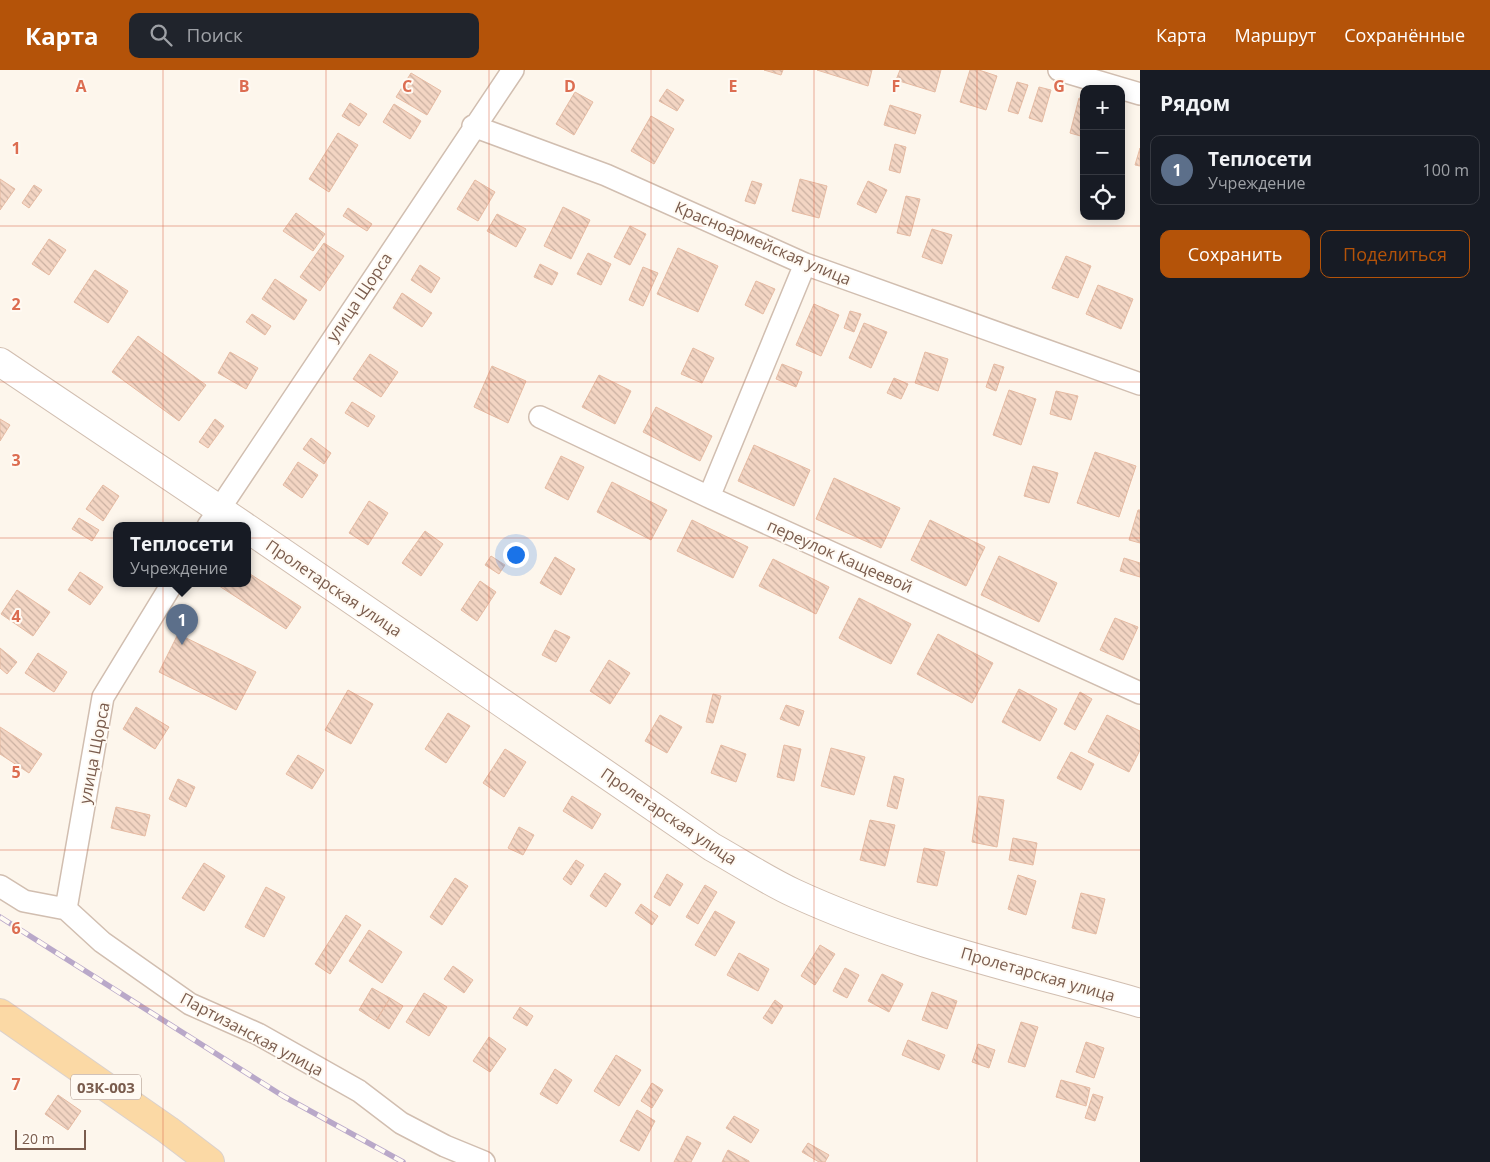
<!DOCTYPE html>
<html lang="ru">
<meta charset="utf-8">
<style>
:root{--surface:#171b24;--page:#20242c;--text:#f1f3f6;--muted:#9ea1a6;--line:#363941;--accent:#b45309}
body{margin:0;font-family:"Open Sans",sans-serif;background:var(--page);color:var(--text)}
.controls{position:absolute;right:15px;top:15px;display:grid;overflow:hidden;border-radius:10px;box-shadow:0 2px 12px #0003}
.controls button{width:45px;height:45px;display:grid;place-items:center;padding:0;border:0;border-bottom:1px solid var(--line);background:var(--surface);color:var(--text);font:25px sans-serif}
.scale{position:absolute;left:15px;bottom:12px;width:71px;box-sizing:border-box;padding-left:5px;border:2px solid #7a5c4d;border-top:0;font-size:14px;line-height:18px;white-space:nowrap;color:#7a5c4d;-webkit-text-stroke:4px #fffaf3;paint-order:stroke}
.you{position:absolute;left:515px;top:484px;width:18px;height:18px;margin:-12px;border:4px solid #fff;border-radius:50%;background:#1a73e8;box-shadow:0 0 0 8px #1a73e833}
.badge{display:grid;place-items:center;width:32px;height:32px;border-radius:50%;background:var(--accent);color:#fff;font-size:16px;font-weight:700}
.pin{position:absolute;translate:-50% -41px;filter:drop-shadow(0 1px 2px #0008)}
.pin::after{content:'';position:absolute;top:26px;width:18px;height:15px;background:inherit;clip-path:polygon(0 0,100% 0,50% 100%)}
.popup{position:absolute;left:113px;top:452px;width:138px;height:65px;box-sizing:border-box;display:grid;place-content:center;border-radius:10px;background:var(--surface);filter:drop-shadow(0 1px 4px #0005);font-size:16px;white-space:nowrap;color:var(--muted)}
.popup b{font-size:19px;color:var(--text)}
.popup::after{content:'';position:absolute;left:50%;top:100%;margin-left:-10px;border:10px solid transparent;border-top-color:var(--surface)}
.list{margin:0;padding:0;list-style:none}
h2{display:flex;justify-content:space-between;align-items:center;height:65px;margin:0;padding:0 20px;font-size:21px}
h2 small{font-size:16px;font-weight:400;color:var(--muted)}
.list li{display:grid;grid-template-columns:32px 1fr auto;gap:15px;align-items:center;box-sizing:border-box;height:70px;margin:0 10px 10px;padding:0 10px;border:1px solid var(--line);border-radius:10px}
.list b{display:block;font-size:19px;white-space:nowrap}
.list p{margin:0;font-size:16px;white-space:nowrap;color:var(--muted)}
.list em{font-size:16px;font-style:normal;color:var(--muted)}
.actions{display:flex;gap:10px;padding:15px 20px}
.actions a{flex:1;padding:11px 0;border:1px solid var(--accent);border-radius:10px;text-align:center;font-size:18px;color:var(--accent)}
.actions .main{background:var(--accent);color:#fff}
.icon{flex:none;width:28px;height:28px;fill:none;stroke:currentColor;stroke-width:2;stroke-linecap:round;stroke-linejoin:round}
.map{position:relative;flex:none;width:1140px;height:1092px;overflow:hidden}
header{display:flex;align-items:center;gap:30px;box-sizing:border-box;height:70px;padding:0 25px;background:var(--accent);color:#fff}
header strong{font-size:24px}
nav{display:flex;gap:28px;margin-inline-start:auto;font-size:18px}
.search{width:350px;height:45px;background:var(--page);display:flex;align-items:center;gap:12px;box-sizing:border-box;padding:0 18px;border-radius:10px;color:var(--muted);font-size:19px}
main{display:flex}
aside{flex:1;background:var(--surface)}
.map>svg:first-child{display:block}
.building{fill:url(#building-back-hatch);stroke:#e6bba3}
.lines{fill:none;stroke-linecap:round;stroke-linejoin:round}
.minor-casing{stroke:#d1beb0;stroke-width:24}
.tertiary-casing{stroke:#d1beb0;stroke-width:30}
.primary-casing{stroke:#dad1cd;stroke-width:30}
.minor{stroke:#fff;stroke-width:21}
.tertiary{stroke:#fff;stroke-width:28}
.primary{stroke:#fbd9a5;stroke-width:28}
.rail-casing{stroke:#b9a8c9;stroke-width:5.5}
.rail{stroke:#fffaf3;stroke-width:4;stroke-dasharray:11;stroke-linecap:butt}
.grid{fill:none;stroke:#dc6d51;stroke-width:1;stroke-opacity:0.55}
.labels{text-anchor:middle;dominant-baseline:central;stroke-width:4;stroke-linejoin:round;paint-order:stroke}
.shield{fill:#fffaf3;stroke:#a28b7f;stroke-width:1}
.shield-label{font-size:15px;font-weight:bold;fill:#7a5c4d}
.street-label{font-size:16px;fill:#7a5c4d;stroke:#fffaf3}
.grid-label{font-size:16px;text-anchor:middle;font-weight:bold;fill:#dc6d51;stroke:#fffaf3;stroke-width:4;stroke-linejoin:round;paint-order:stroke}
</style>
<header>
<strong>Карта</strong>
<div class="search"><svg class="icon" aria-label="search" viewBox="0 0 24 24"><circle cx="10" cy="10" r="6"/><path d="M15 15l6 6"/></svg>Поиск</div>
<nav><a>Карта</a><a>Маршрут</a><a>Сохранённые</a></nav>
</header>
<main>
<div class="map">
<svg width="1140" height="1092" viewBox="0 0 1140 1092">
<defs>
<pattern id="building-back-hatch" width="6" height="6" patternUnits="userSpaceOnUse" patternTransform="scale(1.25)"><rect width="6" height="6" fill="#f3d5c3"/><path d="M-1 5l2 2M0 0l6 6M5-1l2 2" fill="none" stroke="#cab0a1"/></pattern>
</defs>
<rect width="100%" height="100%" fill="#fdf6ec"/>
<path class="building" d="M764,0h19l-2,5z
M817,0h55l-4,16z
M900,0h41l-6,22 -39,-12z
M970,0h9l18,6 -11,34 -26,-8z
M411,3l30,18 -14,24 -31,-18z
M1017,12l11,3 -10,29 -10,-3z
M1039,17l12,3 -9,32 -13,-4z
M667,19l17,11 -7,11 -18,-10z
M575,22l18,10 -19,33 -18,-11z
M1079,28l5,1v38l-14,-4z
M350,33l17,11 -8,12 -17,-10z
M394,34l27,17 -11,18 -27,-17z
M890,35l31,10 -6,19 -31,-9z
M651,46l23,13 -20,35 -23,-13z
M338,63l20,12 -29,47 -20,-13z
M895,74l11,3 -6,26 -11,-3z
M1140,78v18l-5,-1z
M0,109l15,10 -15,21z
M800,109l27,7 -8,32 -27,-7z
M475,110l20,12 -17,29 -21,-12z
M752,111l10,3 -7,20 -10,-3z
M868,111l19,9 -11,23 -19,-9z
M34,115l8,5 -13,18 -7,-5z
M906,126l14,3 -10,37 -13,-3z
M563,137l27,13 -19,39 -27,-13z
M348,138l24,16 -5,7 -24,-15z
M296,143l29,21 -12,17 -30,-20z
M497,144l29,15 -10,18 -29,-16z
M630,156l16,8 -16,31 -16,-8z
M932,159l20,6 -10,29 -20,-7z
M49,169l17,11 -17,25 -17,-11z
M324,173l20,13 -24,35 -20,-14z
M678,178l40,18 -20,46 -41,-18z
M588,183l23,11 -10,21 -24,-11z
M1066,186l25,10 -13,32 -26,-10z
M540,194l18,9 -6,12 -18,-8z
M420,195l20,13 -9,15 -20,-13z
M643,197l15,6 -15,33 -14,-6z
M95,200l33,21 -20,32 -34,-21z
M275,209l32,21 -13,20 -32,-21z
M756,211l19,8 -12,25 -18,-9z
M1098,215l35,14 -12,30 -35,-15z
M402,223l30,20 -10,14 -29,-19z
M814,234l25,11 -18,41 -25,-11z
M850,241l11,3 -7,18 -10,-4z
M252,244l19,12 -6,9 -19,-13z
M864,253l23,9 -16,36 -22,-10z
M138,266l68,49 -27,36 -67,-49z
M693,278l21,10 -12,25 -21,-9z
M230,282l28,16 -12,21 -28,-16z
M925,282l23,7 -10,32 -23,-8z
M370,284l28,18 -17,25 -28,-18z
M782,294l20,8 -6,15 -20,-8z
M994,294l10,3 -8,24 -10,-4z
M492,296l34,15 -18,42 -34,-16z
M599,305l32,16 -16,33 -33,-17z
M894,308l14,6 -7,15 -14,-6z
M1009,320l27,9 -15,46 -28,-10z
M1056,321l22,5 -7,24 -21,-6z
M352,332l23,14 -7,11 -23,-14z
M656,337l56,29 -12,25 -57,-29z
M0,349l10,6 -10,16z
M215,349l9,7 -16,22 -9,-6z
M311,368l20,15 -7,11 -21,-15z
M754,375l56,25 -16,36 -56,-25z
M1095,382l41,14 -17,51 -42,-14z
M561,386l23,11 -16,33 -23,-12z
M298,392l20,13 -16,23 -19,-13z
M1033,396l25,7 -9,30 -25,-7z
M834,408l66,30 -19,40 -65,-29z
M612,412l55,28 -16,30 -54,-28z
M103,415l16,11 -16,25 -17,-12z
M369,431l19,12 -20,32 -19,-12z
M1138,440h2v33l-11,-3z
M79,448l20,12 -7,11 -20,-12z
M692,450l56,27 -15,31 -56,-27z
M930,450l55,27 -19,39 -55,-26z
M425,461l18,13 -22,32 -19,-13z
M491,486l14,9 -6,9 -14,-9z
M999,486l58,27 -18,39 -58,-27z
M555,487l20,12 -14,26 -21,-12z
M1124,488l16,5v14l-20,-6z
M773,489l56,28 -13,27 -57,-28z
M80,502l23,15 -13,18 -22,-15z
M247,502l54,35 -15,22 -70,-45h31z
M480,511l16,11 -19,29 -16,-11z
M17,520l33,22 -17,24 -32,-22z
M859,528l52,26 -20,40 -52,-26z
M1115,548l23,9 -15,33 -23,-10z
M555,560l15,7 -14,25 -14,-7z
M178,564l78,38 -20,38 -77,-38z
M938,564l55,29 -21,40 -55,-29z
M0,578l17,14 -10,12 -7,-6z
M38,583l29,19 -13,20 -29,-19z
M609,590l21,13 -20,31 -20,-13z
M1019,619l38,20 -17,32 -38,-19z
M348,620l25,14 -22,40 -26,-14z
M1080,622l12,7 -17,31 -11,-6z
M713,624l8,2 -8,27 -7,-1z
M786,635l18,6 -5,15 -19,-7z
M136,637l33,20 -14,22 -32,-20z
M448,643l22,13 -24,37 -21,-14z
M660,645l22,12 -15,26 -22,-12z
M1107,645l33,16v19l-11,22 -41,-20z
M0,657l42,27 -13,19 -29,-19z
M721,675l25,9 -10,28 -25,-9z
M784,675l17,4 -7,32 -17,-4z
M831,678l34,9 -11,38 -33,-9z
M505,679l21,13 -22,35 -21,-14z
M1071,682l23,12 -13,26 -24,-12z
M298,685l26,15 -12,19 -26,-15z
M894,706l10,3 -7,30 -10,-3z
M178,709l17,8 -9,20 -17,-8z
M572,726l29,18 -9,15 -29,-18z
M979,726l25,4 -7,47 -25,-5z
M116,737l34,8 -5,21 -34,-8z
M870,750l25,5 -10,41 -25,-6z
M519,757l15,8 -11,20 -15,-7z
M1013,768l24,5 -4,22 -24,-5z
M924,778l21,4 -8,34 -20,-4z
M576,790l8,5 -13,20 -8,-6z
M204,793l21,13 -21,35 -22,-13z
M605,803l16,11 -15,23 -16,-11z
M667,804l16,10 -13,22 -16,-9z
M1018,805l18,6 -10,34 -18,-6z
M455,808l13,8 -26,39 -12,-8z
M705,815l12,7 -19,32 -12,-7z
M266,817l19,10 -21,40 -19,-10z
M1081,823l24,6 -9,35 -24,-6z
M641,834l17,12 -6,9 -17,-12z
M715,841l20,11 -20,34 -20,-11z
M346,845l15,10 -31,49 -15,-10z
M369,860l33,22 -20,31 -33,-22z
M820,875l15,9 -20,31 -14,-9z
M739,883l30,16 -11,22 -31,-16z
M453,896l20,14 -9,13 -20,-14z
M845,898l14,7 -12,23 -14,-7z
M882,904l21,10 -14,28 -21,-11z
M372,918l18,10 -14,23 -17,-11z
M932,922l25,9 -10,28 -25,-9z
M424,923l23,14 -18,29 -23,-14z
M390,928l13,8 -14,23 -13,-8z
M775,930l8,6 -11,18 -9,-6z
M520,937l13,9 -6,10 -14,-8z
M1021,952l17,5 -13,40 -17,-5z
M489,967l17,12 -16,23 -17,-11z
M908,970l37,15 -6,15 -37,-15z
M1086,972l18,6 -10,30 -18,-6z
M978,974l17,6 -6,18 -17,-6z
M616,985l25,15 -22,36 -25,-15z
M555,999l17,11 -15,24 -17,-10z
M1061,1010l29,8 -4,18 -30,-9z
M652,1013l11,7 -11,18 -11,-7z
M1093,1024l10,3 -8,24 -10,-3z
M58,1025l23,16 -13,19 -23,-16z
M637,1040l18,11 -16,30 -19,-10z
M734,1046l25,14 -8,13 -25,-15z
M687,1066l14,7 -10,19h-17z
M808,1073l21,12 -4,7h-6l-17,-10z
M728,1080l21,11v1h-27z"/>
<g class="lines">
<defs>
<path id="minor" d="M1059,0l81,24
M473,56l133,49 199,89 335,120
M540,347l169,80 431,196
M709,427l96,-233
M208,456l305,-456
M0,816l24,15 42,8 36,33 88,62 68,30 101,57 42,32 44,23 39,16
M66,839l37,-212 69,-113"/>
<path id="tertiary" d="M0,292l244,164
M247,458l465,319c27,15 54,33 82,46 110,51 230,77 346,110"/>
<path id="primary" d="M0,943l168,117 42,32"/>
</defs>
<use href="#minor" class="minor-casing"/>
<use href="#tertiary" class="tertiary-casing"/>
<use href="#primary" class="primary-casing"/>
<use href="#minor" class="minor"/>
<use href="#tertiary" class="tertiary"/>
<use href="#primary" class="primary"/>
<defs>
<path id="rail" d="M0,847l283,179 120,66"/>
</defs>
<use href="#rail" class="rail-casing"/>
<use href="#rail" class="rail"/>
</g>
<path class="grid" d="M163,0v1092M326,0v1092M489,0v1092M651,0v1092M814,0v1092M977,0v1092M0,156h1140M0,312h1140M0,468h1140M0,624h1140M0,780h1140M0,936h1140"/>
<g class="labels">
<rect class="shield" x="71" y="1004.5" width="70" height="25" rx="4"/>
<g class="shield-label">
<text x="106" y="1017">03К-003</text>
</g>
<g class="street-label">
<text transform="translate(763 173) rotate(23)">Красноармейская улица</text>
<text transform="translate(359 227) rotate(-56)">улица Щорса</text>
<text transform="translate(840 486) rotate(24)">переулок Кащеевой</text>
<text transform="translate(334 518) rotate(34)">Пролетарская улица</text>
<text transform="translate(94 683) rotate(-79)">улица Щорса</text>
<text transform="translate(669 746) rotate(34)">Пролетарская улица</text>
<text transform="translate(1038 904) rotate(16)">Пролетарская улица</text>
<text transform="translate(252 964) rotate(28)">Партизанская улица</text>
</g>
</g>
<g class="grid-label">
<text x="81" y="22">A</text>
<text x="244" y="22">B</text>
<text x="407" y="22">C</text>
<text x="570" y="22">D</text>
<text x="733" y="22">E</text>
<text x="896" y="22">F</text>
<text x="1059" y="22">G</text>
<text x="16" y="84">1</text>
<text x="16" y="240">2</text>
<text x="16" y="396">3</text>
<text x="16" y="552">4</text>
<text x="16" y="708">5</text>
<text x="16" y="864">6</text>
<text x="16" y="1020">7</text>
</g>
</svg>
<div class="controls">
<button>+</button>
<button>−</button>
<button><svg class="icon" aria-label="locate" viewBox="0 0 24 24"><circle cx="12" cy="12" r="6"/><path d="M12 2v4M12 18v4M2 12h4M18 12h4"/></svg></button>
</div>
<div class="scale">20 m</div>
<div class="you"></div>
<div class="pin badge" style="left:182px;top:575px;background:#5c6f8a">1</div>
<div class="popup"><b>Теплосети</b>Учреждение</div>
</div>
<aside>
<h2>Рядом<small></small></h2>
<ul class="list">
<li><span class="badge" style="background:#5c6f8a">1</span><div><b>Теплосети</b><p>Учреждение</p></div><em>100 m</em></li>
</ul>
<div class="actions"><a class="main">Сохранить</a><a>Поделиться</a></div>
</aside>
</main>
